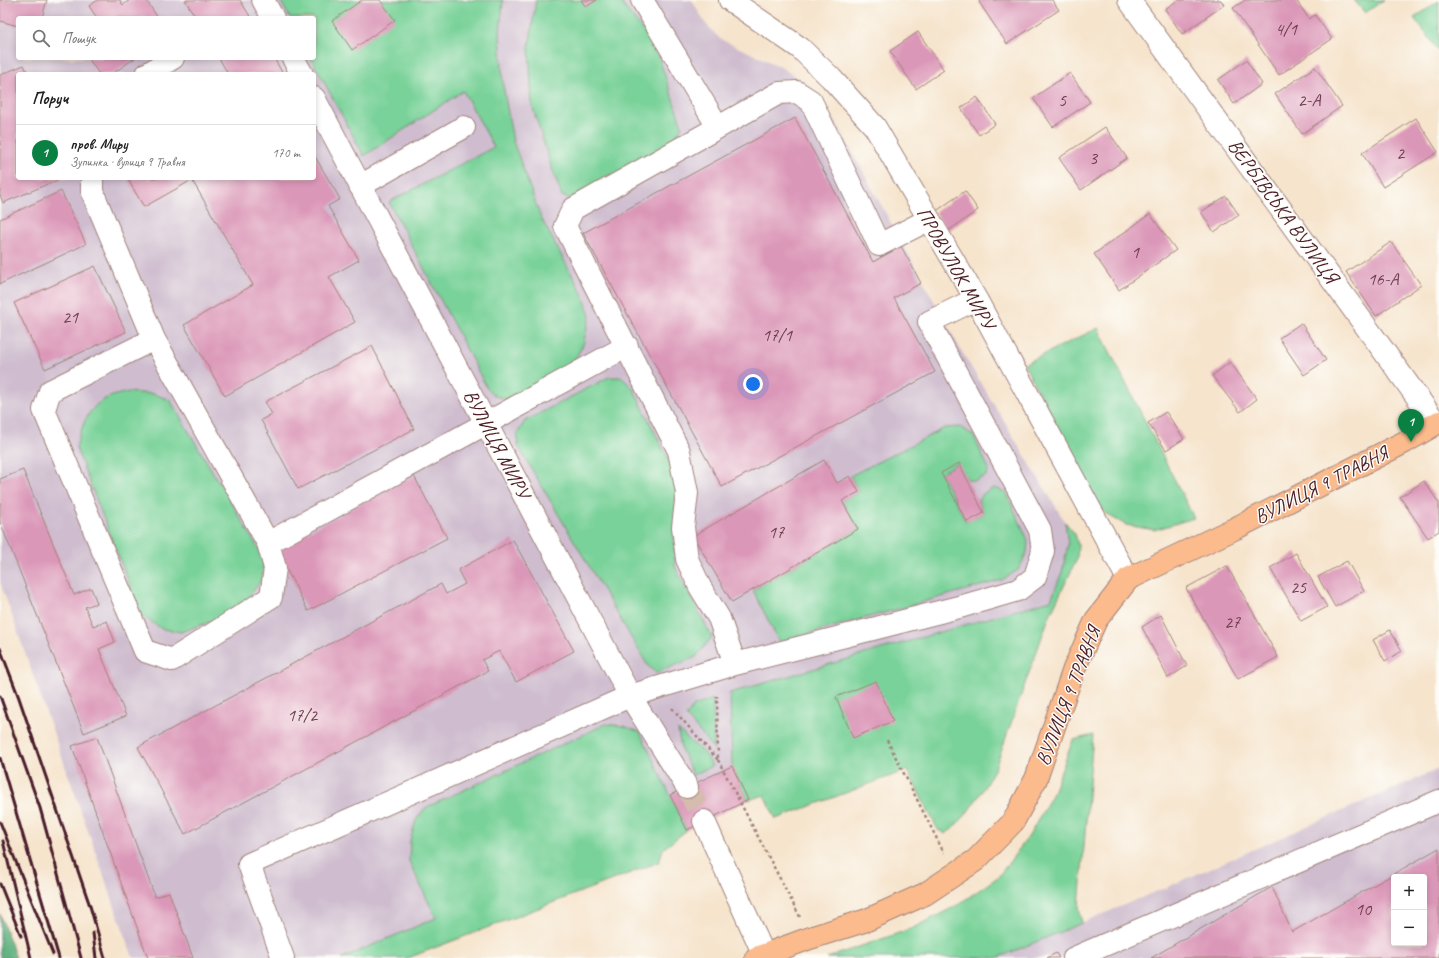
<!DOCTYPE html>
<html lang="uk">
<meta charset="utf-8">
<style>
:root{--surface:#fff;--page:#f2f2f2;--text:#222;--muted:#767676;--line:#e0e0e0;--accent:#0b8043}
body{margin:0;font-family:Caveat,sans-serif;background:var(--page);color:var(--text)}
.controls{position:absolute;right:12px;bottom:12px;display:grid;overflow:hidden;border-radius:4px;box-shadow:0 2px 6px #0003}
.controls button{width:36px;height:36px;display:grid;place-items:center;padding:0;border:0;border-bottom:1px solid var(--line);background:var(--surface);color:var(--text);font:20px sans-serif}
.you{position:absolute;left:753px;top:384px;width:14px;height:14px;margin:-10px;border:3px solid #fff;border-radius:50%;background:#1a73e8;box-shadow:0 0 0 6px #1a73e833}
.badge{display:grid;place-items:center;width:26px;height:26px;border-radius:50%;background:var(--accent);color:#fff;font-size:13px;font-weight:700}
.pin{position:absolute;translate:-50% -33px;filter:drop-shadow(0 1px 2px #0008)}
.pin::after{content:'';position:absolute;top:21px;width:14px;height:12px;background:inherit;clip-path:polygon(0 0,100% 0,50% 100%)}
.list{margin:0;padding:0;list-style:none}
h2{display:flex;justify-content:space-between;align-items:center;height:52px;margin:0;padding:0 16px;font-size:17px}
h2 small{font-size:13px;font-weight:400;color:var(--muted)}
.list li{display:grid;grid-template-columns:26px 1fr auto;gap:12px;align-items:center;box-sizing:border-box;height:56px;padding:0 16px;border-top:1px solid var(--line)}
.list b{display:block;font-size:15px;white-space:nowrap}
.list p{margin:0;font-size:13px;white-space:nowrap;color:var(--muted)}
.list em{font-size:13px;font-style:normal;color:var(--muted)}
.icon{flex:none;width:22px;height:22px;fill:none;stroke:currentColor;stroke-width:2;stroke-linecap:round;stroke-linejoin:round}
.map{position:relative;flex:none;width:1439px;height:958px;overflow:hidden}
.search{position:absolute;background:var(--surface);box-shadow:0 2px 6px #0003;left:16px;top:16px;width:300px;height:44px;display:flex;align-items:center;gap:10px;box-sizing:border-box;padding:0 14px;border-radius:4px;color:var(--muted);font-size:15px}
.panel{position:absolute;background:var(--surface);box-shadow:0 2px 6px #0003;left:16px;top:72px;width:300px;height:108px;border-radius:4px}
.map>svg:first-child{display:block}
.industrial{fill:#cfbdcf;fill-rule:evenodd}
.green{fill:#79d299;stroke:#627862}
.forest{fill:#62b481;stroke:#566a56}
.building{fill:#db97b8;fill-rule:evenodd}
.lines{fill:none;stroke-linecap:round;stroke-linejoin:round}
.minor-tunnel{stroke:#d4bdac;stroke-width:22;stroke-dasharray:22 11;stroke-linecap:butt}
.minor-casing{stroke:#a0827c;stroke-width:24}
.major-casing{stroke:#a0827c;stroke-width:24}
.path{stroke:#a0827c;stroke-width:2.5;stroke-dasharray:3 3;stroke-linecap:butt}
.minor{stroke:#fff;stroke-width:22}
.major{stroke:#fbbb8c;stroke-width:22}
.rail{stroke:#4a1f2b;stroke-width:3}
.labels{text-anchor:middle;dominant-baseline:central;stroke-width:3;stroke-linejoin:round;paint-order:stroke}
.number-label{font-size:18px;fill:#6e3d4e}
.street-label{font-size:20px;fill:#4a1f2b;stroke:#fdfcf7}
</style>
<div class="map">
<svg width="1439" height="958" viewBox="0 0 1439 958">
<rect width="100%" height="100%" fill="#fdfcf7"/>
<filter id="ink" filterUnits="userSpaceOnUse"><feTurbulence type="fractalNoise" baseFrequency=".025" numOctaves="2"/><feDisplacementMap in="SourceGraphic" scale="8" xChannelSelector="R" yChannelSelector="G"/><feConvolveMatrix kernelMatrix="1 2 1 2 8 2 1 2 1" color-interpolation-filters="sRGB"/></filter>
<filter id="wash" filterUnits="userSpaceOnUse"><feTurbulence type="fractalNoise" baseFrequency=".012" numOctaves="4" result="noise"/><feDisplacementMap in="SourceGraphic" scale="16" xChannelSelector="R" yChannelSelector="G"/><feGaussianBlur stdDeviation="0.9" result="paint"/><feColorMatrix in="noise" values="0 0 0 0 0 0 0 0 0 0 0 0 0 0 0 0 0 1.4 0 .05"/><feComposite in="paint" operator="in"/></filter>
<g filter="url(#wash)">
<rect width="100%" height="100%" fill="#f6e4cc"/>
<path class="industrial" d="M0,0h692l13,23 15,16 59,27 24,15 31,38 128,233 103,170 3,22 -6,28 -56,144 -34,29 -196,74 -12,-24 -16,5 -61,30 -24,19 -4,13 -251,96h-275l-133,-376zM18,18h296v40h-296zM18,74h296v104h-296z
M1439,769v189h-442l170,-71zM1394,877h30v66h-30z"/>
<path class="green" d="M280,0h223l-3,33 3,52 10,56 28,77 43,79 6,19 -7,29 -12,21 -61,34 -15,-4 -7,-6 -99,-188 105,-55 -31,-56 -99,65 -53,-98h3v-40h-24z
M536,0h83l36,46 27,80 -9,16 -98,59 -13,-5 -11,-30 -19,-61 -3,-58z
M1354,0h30l-19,13z
M1439,1v50l-25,-33z
M1098,328l96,190 -40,12 -28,-5 -20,-11 -13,-16 -69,-134z
M609,377h12l12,11 42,85 1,21 -2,41 1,32 37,70 -16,20 -40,16 -8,-7 -130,-220 -1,-12 8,-13z
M129,392l25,2 16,6 94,158 -2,21 -13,18 -31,22 -37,13 -19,-3 -20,-13 -66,-168c5,-19 10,-39 29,-49 7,-4 16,-5 24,-7z
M960,427l13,8 16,34 -3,7 -12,5 -7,-2 -9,-16 -17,10 25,49 18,-9 -6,-13 6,-7 10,-5 12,4 22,48 -1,13 -9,17 -16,10 -223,62 -26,-52 105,-61 -16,-28 17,-9 -9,-16 95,-48z
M1065,522l10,12 3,11 -1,14 -28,58 -54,151 -14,25 -17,24 -18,17 -8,-4 -31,-60 -131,49 -12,-24 -16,5 -16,-34 -2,-73 321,-93 11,-28 6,-28z
M713,699l1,50 -28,-33 8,-10z
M606,724l18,2 16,6 47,98 -24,19 -4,13 -251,96h-66l94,-40 -27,-57 1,-20 6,-21 9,-12z
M678,730l29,26 5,10 -19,9 -12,-26z
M1093,735l-14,172 3,16 -85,35h-170l86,-30 43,-22 42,-29 31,-41 23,-41 21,-55z"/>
<path class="forest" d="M0,914l16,44h-16z"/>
<g id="blocks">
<path class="building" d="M0,0h47l-5,18h-24v8l-18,-5z
M98,0h22l3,5 7,-5h16l12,18h-61l-8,-12z
M185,0h55l11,18h-55z
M362,0h18l15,20 -43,30 -20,-29z
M581,0h16l-11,7z
M981,0h71l7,10 -52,34 -28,-42z
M1178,0h43l3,5 -42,29 -17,-25z
M1245,0h51l13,19 6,-4 17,24 -53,36 -46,-67z
M918,32l26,38 -28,19 -26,-38z
M88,58h47l-23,16h-13z
M219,58h55l9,16h-55z
M1246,60l16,24 -28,20 -16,-24z
M24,65l4,9h-10v104h44l-59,25 -3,-8v-120z
M1315,67l27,39 -40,28 -27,-40z
M1070,73l20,29 -37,25 -20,-29z
M977,97l18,27 -16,11 -18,-27z
M795,118l78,144 28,-16 20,37 -27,15 41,74 -213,115 -139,-254z
M1416,118l22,34 -55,35 -21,-34z
M1105,127l22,31 -46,32 -22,-32z
M314,155l26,44 -12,7 31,54 -30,17 26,45 -130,74 -41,-71 69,-40 -61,-105 -48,27 -17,-29h187z
M61,191l25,53 -86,40v-65z
M965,191l13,19 -30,21 -13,-19z
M1226,196l13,19 -25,17 -13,-20z
M1150,214l26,36 -57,40 -25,-36z
M1391,242l30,43 -45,31 -30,-44z
M95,266l31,66 -81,37 -31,-66z
M1301,323l25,37 -22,15 -25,-37z
M372,346l42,83 -116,60 -37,-69 11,-6 -7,-12z
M1230,362l27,37 -17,13 -28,-36z
M1166,412l18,27 -18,11 -18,-27z
M824,460l13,23 13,-7 9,16 -17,9 16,28 -126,73 -39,-66z
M959,463l25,50 -17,9 -26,-49z
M23,470l51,125 17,-7 6,15 -12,4 8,19 14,-5 8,21 -16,7 27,67 -42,17 -84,-211v-43z
M414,476l33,62 -139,73 -32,-62z
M1424,481l15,22v28l-11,7 -28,-41z
M513,540l61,111 -58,31 -17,-31 -17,9 6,11 -303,163 -47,-87 303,-163 5,10 19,-10 -7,-14z
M1296,553l31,54 -26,14 -31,-53z
M1347,561l17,30 -29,16 -17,-30z
M1227,566l51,91 -40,22 -52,-91z
M1161,615l26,51 -19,12 -26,-51z
M1390,630l12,21 -17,10 -12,-21z
M876,681l17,40 -40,17 -17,-41z
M97,737l58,160 14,-5 24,66h-45l-76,-212z
M732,766l16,34 -61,30 -17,-35z
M1439,848v110h-288l121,-71 20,45zM1394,877h30v66h-30z
M1056,953l3,5h-12z"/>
</g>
</g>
<g filter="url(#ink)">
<use href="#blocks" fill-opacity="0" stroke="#a0827c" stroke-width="1"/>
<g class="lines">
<path class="minor-tunnel" d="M687,787l17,34"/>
<defs>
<path id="minor" d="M263,0l10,18
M642,0l76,127
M730,0l70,48 31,30 44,49 101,172 152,280
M1129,0l307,423
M293,58l9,16
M147,74l26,-16
M314,98l316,598 57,91
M92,178v13l62,148 114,204 7,25 -4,29 -99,63 -27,-9 -101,-241 6,-19 104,-52
M360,186l104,-59
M268,543l359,-197
M735,664l-16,-46 -19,-31 -13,-28 -4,-32 4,-34 -8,-42 -114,-225 8,-17 206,-116 18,-1 14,9 68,144 49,-25
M704,821l60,134
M283,958l-34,-94 381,-168 105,-32 228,-58 55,-16 17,-13 8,-26 -3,-21 -111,-208 47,-23
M1074,958l365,-157"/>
<path id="major" d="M756,958l54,-20 57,-18 58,-26 51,-34 37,-38 23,-43 38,-110 22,-49 32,-41 108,-51 169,-86 34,-20"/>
</defs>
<use href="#minor" class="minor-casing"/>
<use href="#major" class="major-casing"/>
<path class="path" d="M672,708l46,52 -1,-64
M887,740l57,113
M718,760l82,157"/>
<use href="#minor" class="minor"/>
<use href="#major" class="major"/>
<path class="rail" d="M0,648l19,50 71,208 15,52
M0,696l40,112 41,150
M0,758l59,200
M0,822l53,132
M3,841l28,117
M0,884l21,52
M93,933l3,25"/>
</g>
</g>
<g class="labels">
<g class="number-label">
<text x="1286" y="29">4/1</text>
<text x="1062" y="100">5</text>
<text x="1309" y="100">2-А</text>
<text x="1400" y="153">2</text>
<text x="1093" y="158">3</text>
<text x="1135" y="252">1</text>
<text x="1383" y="279">16-А</text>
<text x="70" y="317">21</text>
<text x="777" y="335">17/1</text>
<text x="776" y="532">17</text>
<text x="1298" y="587">25</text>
<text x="1232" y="622">27</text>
<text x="302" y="715">17/2</text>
<text x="1363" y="909">10</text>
</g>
<g class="street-label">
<text transform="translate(1283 211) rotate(54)">ВЕРБІВСЬКА ВУЛИЦЯ</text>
<text transform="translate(956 268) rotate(60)">ПРОВУЛОК МИРУ</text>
<text transform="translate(497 444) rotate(62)">ВУЛИЦЯ МИРУ</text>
<text transform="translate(1321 485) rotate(-27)">ВУЛИЦЯ 9 ТРАВНЯ</text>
<text transform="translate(1068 696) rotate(-69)">ВУЛИЦЯ 9 ТРАВНЯ</text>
</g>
</g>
</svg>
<div class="controls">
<button>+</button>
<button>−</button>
</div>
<div class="you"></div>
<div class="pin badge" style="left:1411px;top:442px">1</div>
<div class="search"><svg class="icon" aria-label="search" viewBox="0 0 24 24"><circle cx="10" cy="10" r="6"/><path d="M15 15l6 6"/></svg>Пошук</div>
<section class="panel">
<h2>Поруч<small></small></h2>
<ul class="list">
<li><span class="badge">1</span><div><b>пров. Миру</b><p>Зупинка · вулиця 9 Травня</p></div><em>170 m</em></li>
</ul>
</section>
</div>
